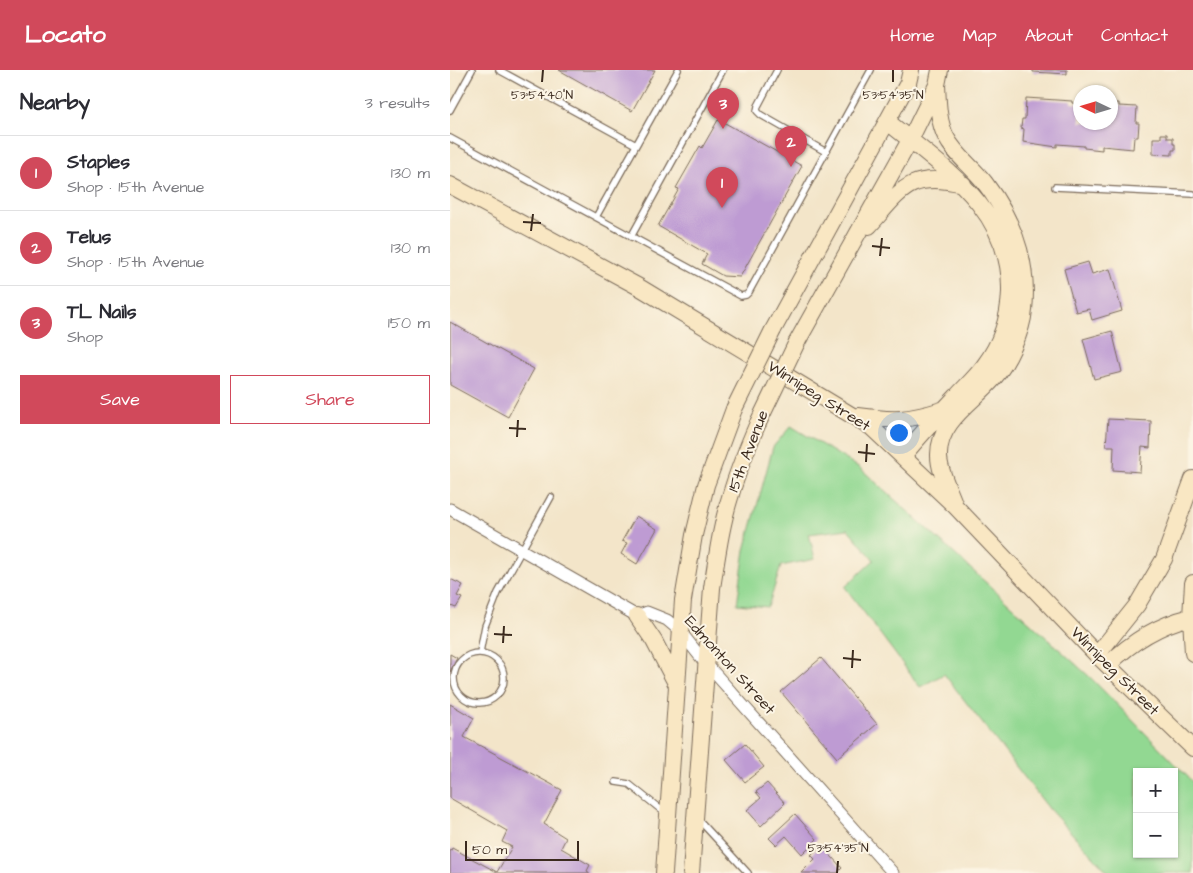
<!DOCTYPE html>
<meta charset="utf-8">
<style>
:root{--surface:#fff;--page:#f2f2f3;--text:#2b2b33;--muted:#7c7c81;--line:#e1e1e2;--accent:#d1495b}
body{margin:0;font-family:"Architects Daughter",sans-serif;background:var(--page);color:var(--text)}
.controls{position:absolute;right:15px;bottom:15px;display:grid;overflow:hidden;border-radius:0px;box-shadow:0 1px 4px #0004}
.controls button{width:45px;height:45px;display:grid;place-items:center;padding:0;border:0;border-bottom:1px solid var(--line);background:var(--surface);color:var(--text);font:25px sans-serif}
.compass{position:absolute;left:623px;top:15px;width:45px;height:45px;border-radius:50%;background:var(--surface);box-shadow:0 1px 4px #0004;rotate:274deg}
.scale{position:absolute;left:15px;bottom:12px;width:114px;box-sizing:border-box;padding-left:5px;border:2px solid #3b2a1e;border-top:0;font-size:14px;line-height:18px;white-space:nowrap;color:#3b2a1e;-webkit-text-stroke:4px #fcf5e5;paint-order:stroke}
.you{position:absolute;left:448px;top:362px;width:18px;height:18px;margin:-12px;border:4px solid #fff;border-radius:50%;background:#1a73e8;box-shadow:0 0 0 8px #1a73e833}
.badge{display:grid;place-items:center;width:32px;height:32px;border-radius:50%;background:var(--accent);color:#fff;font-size:16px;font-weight:700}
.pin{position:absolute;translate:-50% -41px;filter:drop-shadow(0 1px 2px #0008)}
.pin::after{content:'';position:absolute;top:26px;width:18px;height:15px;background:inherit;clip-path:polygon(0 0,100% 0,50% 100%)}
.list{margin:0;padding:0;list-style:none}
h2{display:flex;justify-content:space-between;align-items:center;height:65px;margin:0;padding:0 20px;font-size:21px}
h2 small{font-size:16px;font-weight:400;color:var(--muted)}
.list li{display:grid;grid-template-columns:32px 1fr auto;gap:15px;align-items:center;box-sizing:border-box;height:75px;padding:0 20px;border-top:1px solid var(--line)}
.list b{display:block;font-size:19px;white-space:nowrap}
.list p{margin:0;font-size:16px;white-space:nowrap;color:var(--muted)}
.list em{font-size:16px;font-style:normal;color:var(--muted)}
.actions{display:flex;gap:10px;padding:15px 20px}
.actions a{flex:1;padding:11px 0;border:1px solid var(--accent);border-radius:0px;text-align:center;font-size:18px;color:var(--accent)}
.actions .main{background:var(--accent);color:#fff}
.map{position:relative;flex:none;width:743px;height:803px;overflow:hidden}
header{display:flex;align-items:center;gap:30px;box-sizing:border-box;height:70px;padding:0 25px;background:var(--accent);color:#fff}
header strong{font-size:24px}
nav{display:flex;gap:28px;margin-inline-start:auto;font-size:18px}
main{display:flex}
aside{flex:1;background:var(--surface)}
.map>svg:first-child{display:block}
.green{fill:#92d892;stroke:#668158;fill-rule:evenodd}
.building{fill:#be9bd3}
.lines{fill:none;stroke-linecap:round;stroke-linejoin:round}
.lane-casing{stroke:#7b6b5a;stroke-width:8}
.street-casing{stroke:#7b6b5a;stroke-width:13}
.secondary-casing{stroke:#7b6b5a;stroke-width:18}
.lane{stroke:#fff;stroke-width:5.5}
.street{stroke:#fff;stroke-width:11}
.secondary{stroke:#f9e7c3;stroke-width:16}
.secondary-bridge-casing{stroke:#7b6b5a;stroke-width:18;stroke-linecap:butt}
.secondary-bridge{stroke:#f9e7c3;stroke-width:16}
.ticks{fill:none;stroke:#3b2a1e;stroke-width:2}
.labels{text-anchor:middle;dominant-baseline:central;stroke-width:4;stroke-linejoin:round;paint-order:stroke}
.street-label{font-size:16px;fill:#3b2a1e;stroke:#fcf5e5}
.ticks-label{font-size:12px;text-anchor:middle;fill:#3b2a1e;stroke:#fcf5e5;stroke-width:4;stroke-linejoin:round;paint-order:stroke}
</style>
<header>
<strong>Locato</strong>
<nav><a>Home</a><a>Map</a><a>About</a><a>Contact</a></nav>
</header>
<main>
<aside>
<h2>Nearby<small>3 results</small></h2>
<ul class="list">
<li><span class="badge">1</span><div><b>Staples</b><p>Shop · 15th Avenue</p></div><em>130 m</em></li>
<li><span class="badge">2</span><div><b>Telus</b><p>Shop · 15th Avenue</p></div><em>130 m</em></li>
<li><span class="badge">3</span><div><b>TL Nails</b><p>Shop</p></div><em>150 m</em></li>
</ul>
<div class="actions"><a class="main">Save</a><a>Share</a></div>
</aside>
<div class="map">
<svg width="743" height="803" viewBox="0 0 743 803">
<rect width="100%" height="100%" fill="#fcf5e5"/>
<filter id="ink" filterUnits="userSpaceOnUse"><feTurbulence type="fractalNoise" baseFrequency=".02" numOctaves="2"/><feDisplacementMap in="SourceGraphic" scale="10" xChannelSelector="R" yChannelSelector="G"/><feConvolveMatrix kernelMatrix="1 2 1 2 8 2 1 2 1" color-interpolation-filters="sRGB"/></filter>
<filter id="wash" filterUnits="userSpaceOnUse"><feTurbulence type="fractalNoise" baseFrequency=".0096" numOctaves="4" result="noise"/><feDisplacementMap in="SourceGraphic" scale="20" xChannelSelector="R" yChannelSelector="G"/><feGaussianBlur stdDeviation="1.12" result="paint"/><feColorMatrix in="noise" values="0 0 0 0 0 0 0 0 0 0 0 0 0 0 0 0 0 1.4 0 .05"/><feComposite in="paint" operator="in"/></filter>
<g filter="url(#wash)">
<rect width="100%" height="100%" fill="#f3e5c9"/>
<path class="green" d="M341,356l69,42 232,211 101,103v91h-84l-59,-63 -106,-136 -24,13 -75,-100 29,-27 -26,-31 -39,5 6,25 -34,7 -13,41 -31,-3 8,-54 28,-103zM687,702h37v82h-37z"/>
<g id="blocks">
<path class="building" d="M109,0h96l-23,41z
M583,0h34v4l-34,-2z
M576,28l46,3v2l8,1v18h30v-19h9v3l18,1 -1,16h3l-1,14h-4l-1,12 -31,-3v4l-18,-2v-2l-27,-2v3l-34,-5 1,-13 -3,-1 1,-9h3z
M268,50l7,3 77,43 -62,111 -17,-1 -21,-12 5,-10 -49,-28 21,-37 -3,-1 24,-42 2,2z
M711,64h6v4h6v6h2v6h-3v5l-19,-1v-16h8z
M638,192l4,12 18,-5 12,42 -30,9 -3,-11 -13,3 -12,-43z
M0,252l84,47 -26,48 -58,-32z
M662,261l10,41 -28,7 -11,-40z
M658,349l43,2 -1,27 -8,-1 -2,25 -27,-2 1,-24h-8z
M186,446l21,13 -20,35 -16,-10 6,-11 -5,-2z
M0,509l13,6 -6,11 5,2 -6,10 -5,-2 -1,3z
M0,584l7,4 -7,14z
M371,588l56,66 -40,34 -56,-66z
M0,634l24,14 -10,19 98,53 -18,34 22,14 -5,10 29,17 -3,6 3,2h-140v-21l2,-4 45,24 15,-25 -10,-5 5,-11 -57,-33z
M295,674l19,23 -19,15 -19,-22z
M317,713l18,20 -24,23 -14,-16 14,-12 -5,-6z
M345,744l22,25 -15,15 -16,-18 -10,9 -7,-7z
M371,775l21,23 -5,5h-36l14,-14 -4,-4z"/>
</g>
</g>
<g filter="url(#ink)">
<use href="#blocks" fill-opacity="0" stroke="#7b6b5a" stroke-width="1"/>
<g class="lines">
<defs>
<path id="lane" d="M49,0l137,75
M327,0l-19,36 -1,5 4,4 65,37
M0,40l22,-40
M0,68l291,158 5,-1 3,-3 122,-222
M605,117l138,7
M146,147l82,-147
M181,167l92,-167
M30,582l5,-26 13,-33 53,-96
M4 608a25 25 0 1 1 50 0a25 25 0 1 1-50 0Z
M166,712l13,2 36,29
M248,749l50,54"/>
<path id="street" d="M0,439l187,107 10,-4 20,8 13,11 22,28 191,214"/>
<path id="secondary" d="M487,15c1,17 1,36 9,52 9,18 27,30 39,46 28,37 44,80 39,127 -2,22 -16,52 -30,68 -20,24 -56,43 -55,78 0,15 10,33 15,47
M438,52c56,46 124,89 122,170 -1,27 -10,53 -26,74 -8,11 -19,21 -28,31 -18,19 -36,38 -53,59
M0,115l189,102 232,140 85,80 141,148 96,93
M419,156c33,-37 41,-55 94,-42
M323,260l135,-247 3,-13
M347,272l113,-202 27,-55 3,-15
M408,346c35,5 49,5 84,-6
M743,513l-2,34 2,36
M187,546l17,25 23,44
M647,585l40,-50 27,-46 29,-80
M658,595c24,-24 50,-40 83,-48
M214,803l19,-273 11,-65 12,-50 28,-76
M241,803l21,-285c5,-31 9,-63 19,-94 7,-24 17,-48 27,-71"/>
</defs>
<use href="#lane" class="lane-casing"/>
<use href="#street" class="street-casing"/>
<use href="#secondary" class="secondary-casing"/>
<use href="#lane" class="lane"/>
<use href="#street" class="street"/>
<use href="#secondary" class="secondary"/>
<defs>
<path id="secondary-bridge" d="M284,339l39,-79
M308,353l39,-81"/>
</defs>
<use href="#secondary-bridge" class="secondary-bridge-casing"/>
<use href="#secondary-bridge" class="secondary-bridge"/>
</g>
</g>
<path class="ticks" d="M92,12l1,-12M443,12v-12M73,152l18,1M81,161l2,-17M422,176l18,2M430,186l2,-18M59,358l17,1M67,367l1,-17M408,382l17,2M416,392l1,-18M44,564l18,1M53,573l1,-17M393,588l18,2M402,598l1,-18M387,803l1,-12"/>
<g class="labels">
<g class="street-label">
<text transform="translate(369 326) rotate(32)">Winnipeg Street</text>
<text transform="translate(298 381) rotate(-69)">15th Avenue</text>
<text transform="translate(280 595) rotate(48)">Edmonton Street</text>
<text transform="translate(665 601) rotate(45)">Winnipeg Street</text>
</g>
</g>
<g class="ticks-label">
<text x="92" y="29">53°54'40"N</text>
<text x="443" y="29">53°54'35"N</text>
<text x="388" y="782">53°54'35"N</text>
</g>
</svg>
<div class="controls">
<button>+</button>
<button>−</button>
</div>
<svg class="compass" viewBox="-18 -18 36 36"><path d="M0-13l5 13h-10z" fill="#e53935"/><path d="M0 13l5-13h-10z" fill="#7c7c81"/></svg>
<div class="scale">50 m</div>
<div class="you"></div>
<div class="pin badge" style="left:272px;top:138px">1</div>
<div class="pin badge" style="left:341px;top:97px">2</div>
<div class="pin badge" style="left:273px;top:59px">3</div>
</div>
</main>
